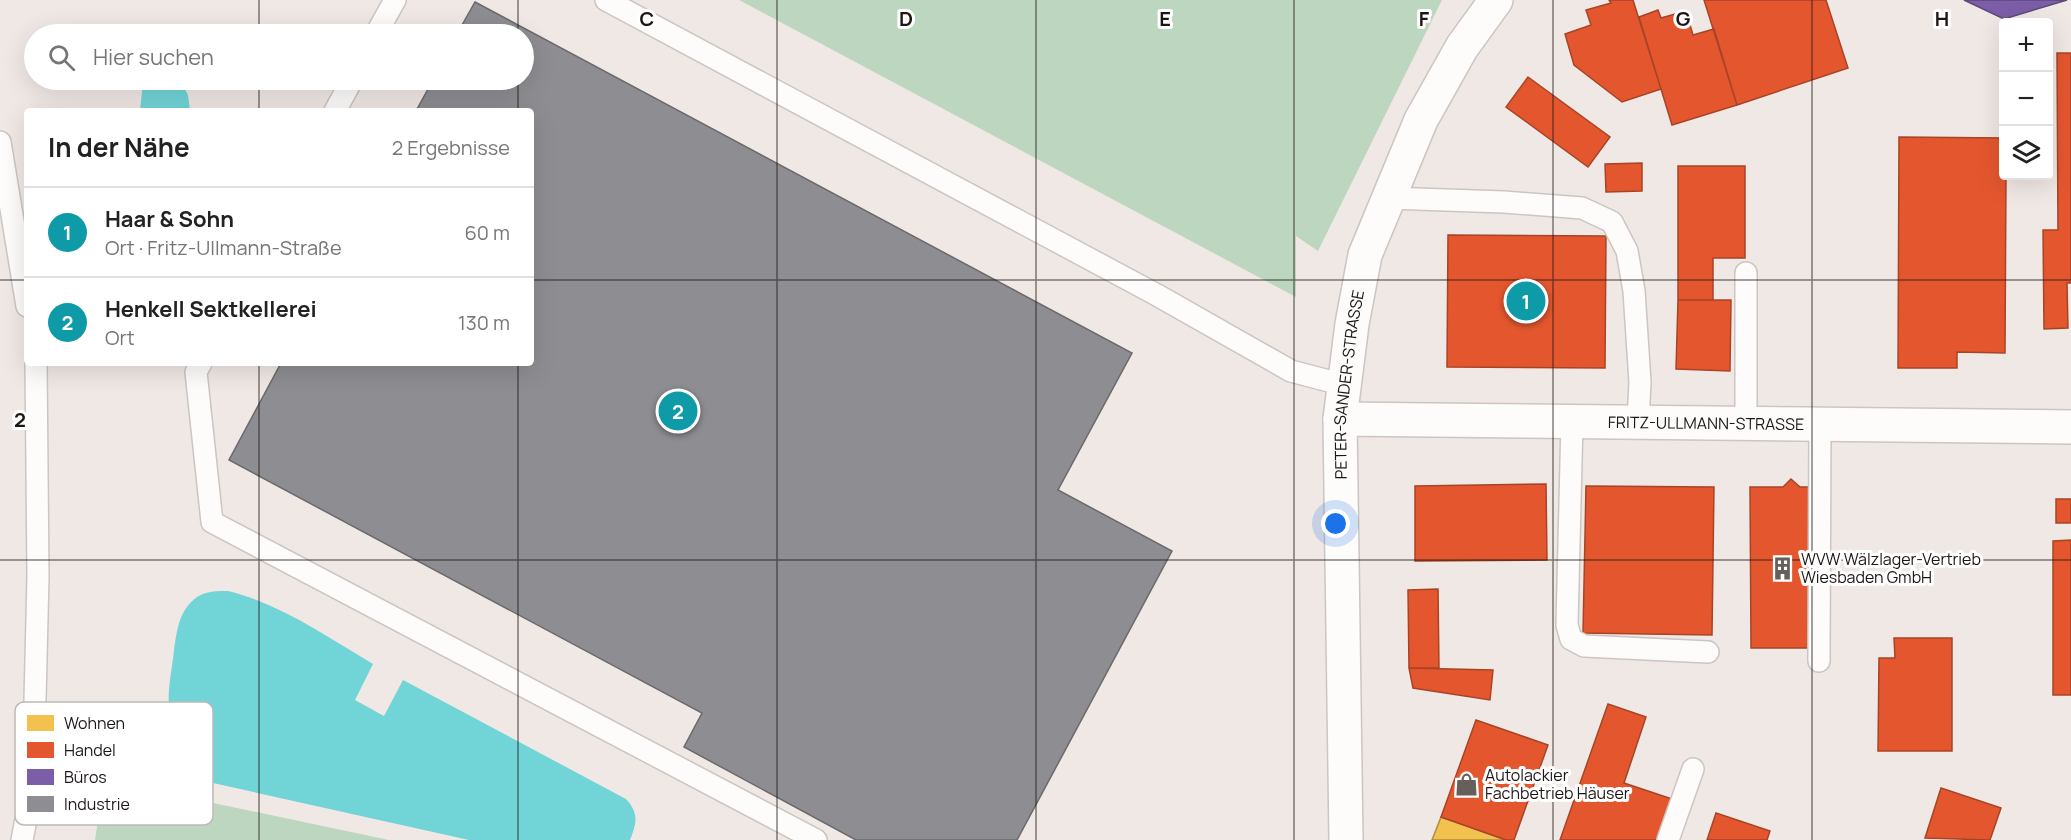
<!DOCTYPE html>
<html lang="de">
<meta charset="utf-8">
<style>
:root{--surface:#fff;--page:#f2f2f2;--text:#222;--muted:#767676;--line:#e0e0e0;--accent:#ea580c}
body{margin:0;font-family:Manrope,sans-serif;background:var(--page);color:var(--text)}
.controls{position:absolute;right:18px;top:18px;display:grid;overflow:hidden;border-radius:6px;box-shadow:0 6px 24px #0002}
.controls button{width:54px;height:54px;display:grid;place-items:center;padding:0;border:0;border-bottom:2px solid var(--line);background:var(--surface);color:var(--text);font:30px sans-serif}
.you{position:absolute;left:1336px;top:524px;width:21px;height:21px;margin:-15px;border:4px solid #fff;border-radius:50%;background:#1a73e8;box-shadow:0 0 0 9px #1a73e833}
.badge{display:grid;place-items:center;width:39px;height:39px;border-radius:50%;background:var(--accent);color:#fff;font-size:20px;font-weight:700}
.pin{position:absolute;translate:-50% -50%;border:3px solid #fff;box-shadow:0 2px 6px #0006}
.list{margin:0;padding:0;list-style:none}
h2{display:flex;justify-content:space-between;align-items:center;height:78px;margin:0;padding:0 24px;font-size:26px}
h2 small{font-size:20px;font-weight:400;color:var(--muted)}
.list li{display:grid;grid-template-columns:39px 1fr auto;gap:18px;align-items:center;box-sizing:border-box;height:90px;padding:0 24px;border-top:2px solid var(--line)}
.list b{display:block;font-size:22px;white-space:nowrap}
.list p{margin:0;font-size:20px;white-space:nowrap;color:var(--muted)}
.list em{font-size:20px;font-style:normal;color:var(--muted)}
.icon{flex:none;width:33px;height:33px;fill:none;stroke:currentColor;stroke-width:2;stroke-linecap:round;stroke-linejoin:round}
.map{position:relative;flex:none;width:2071px;height:840px;overflow:hidden}
.search{position:absolute;background:var(--surface);box-shadow:0 6px 24px #0002;left:24px;top:24px;width:510px;height:66px;display:flex;align-items:center;gap:15px;box-sizing:border-box;padding:0 21px;border-radius:33px;color:var(--muted);font-size:22px}
.panel{position:absolute;background:var(--surface);box-shadow:0 6px 24px #0002;left:24px;top:108px;width:510px;height:258px;border-radius:6px}
.map>svg:first-child{display:block}
.green{fill:#bdd6c0}
.water{fill:#71d5d7}
.homes{fill:#f2c14e;stroke:#b28e3d;stroke-width:1.5}
.shops{fill:#e4572e;stroke:#a84426;stroke-width:1.5}
.offices{fill:#7b5ea7;stroke:#5e487b;stroke-width:1.5}
.industry{fill:#8d8d92;stroke:#6b696c;stroke-width:1.5}
.lines{fill:none;stroke-linecap:round;stroke-linejoin:round}
.service-casing{stroke:#ccc5c2;stroke-width:24}
.minor-casing{stroke:#ccc5c2;stroke-width:36}
.service{stroke:#fdfcfb;stroke-width:21}
.minor{stroke:#fdfcfb;stroke-width:33}
.grid{fill:none;stroke:#1c1614;stroke-width:1.5;stroke-opacity:0.55}
.labels{text-anchor:middle;dominant-baseline:central;stroke-width:6;stroke-linejoin:round;paint-order:stroke}
.street-label{font-size:16px;fill:#1c1614;stroke:#fff}
.poi-label{font-size:16px;fill:#1c1614;stroke:#fff;text-anchor:start}
.key{fill:#fff;stroke:#bbb9b8;stroke-width:1.5}
.key-label{font-size:16px;fill:#1c1614}
.grid-label{font-size:20px;text-anchor:middle;font-weight:bold;fill:#1c1614;stroke:#fff;stroke-width:6;stroke-linejoin:round;paint-order:stroke}
</style>
<div class="map">
<svg width="2071" height="840" viewBox="0 0 2071 840">
<rect width="100%" height="100%" fill="#f0e8e4"/>
<path class="green" d="M739,0h703l-124,251 -22,-15v61z
M104,780l285,60h-294z"/>
<path class="water" d="M150,80l31,1 7,14 2,16h-50l3,-29z
M228,591c53,13 99,46 145,73l-18,36 29,16 19,-36 223,119c13,14 11,24 4,41h-161l-256,-57c-21,-15 -37,-43 -43,-69 -4,-20 2,-43 4,-64 3,-20 5,-40 23,-53 9,-6 21,-6 31,-6z"/>
<path class="homes" d="M1441,817l65,23h-74z"/>
<path class="shops" d="M1609,0h24l28,89 -39,13 -48,-37 -9,-31 26,-9 -5,-15 25,-7z
M1704,0h122l22,68 -111,37z
M1658,10l3,8 25,-7 7,24 21,-6 23,76 -65,20 -33,-108z
M2057,53h14v230h-4l1,45 -24,1 -1,-99h15z
M1528,77l82,60 -22,30 -82,-60z
M1899,137l105,1v38h2l-1,177 -48,-1v16h-59z
M1642,163v28l-36,1 -1,-28z
M1678,166h67v92h-32v42h-35z
M1448,235l158,1 -1,132 -158,-1z
M1678,300h53l-1,71 -54,-2z
M1791,479l9,8h15v161h-64l-1,-161h33z
M1546,484l1,76 -132,1v-75z
M1586,486l128,1 -2,148 -129,-2z
M2056,499h15v24h-15z
M2071,540v155h-18v-154z
M1438,589l1,79h-30l-1,-78z
M1894,638h58v113h-74l1,-93h16z
M1409,668l84,2 -3,30 -77,-12z
M1608,704l38,13 -22,66 48,16 -15,41h-97z
M1476,720l72,25 -34,95h-8l-65,-23z
M1941,788l60,20 -11,32 -65,-2z
M1716,813l54,18 -3,9h-60z"/>
<path class="offices" d="M1964,0h103l-63,19z"/>
<path class="industry" d="M475,2l657,351 -74,137 114,61 -155,289h-161l-172,-93 18,-34 -473,-253 52,-97h250v-252h-115l17,-31h91v-46h-67z"/>
<g class="lines">
<defs>
<path id="service" d="M606,0l551,295 134,76 53,14
M376,34l19,-34
M335,111l17,-31
M0,142l27,164
M1388,198l116,4 78,6 30,14 15,29 7,40 6,91 -2,40
M1746,273v150
M201,363l-5,9 16,150 604,318
M1572,421l-5,204 4,14 13,7 124,6
M1819,661l1,-237
M22,840l11,-57 5,-207 -2,-213
M1668,840l25,-71"/>
<g id="minor">
<path id="s1" d="M1340,419l731,8"/>
<path id="s2" d="M1346,840l-6,-421 12,-95 13,-69 56,-135 41,-73 34,-47"/>
</g>
</defs>
<use href="#service" class="service-casing"/>
<use href="#minor" class="minor-casing"/>
<use href="#service" class="service"/>
<use href="#minor" class="minor"/>
</g>
<path class="grid" d="M259,0v34M518,0v34M777,0v840M1036,0v840M1294,0v840M1553,0v840M1812,0v840M259,80v31M518,80v31M0,280h27M531,280h1540M259,363v477M518,363v477M0,560h2071"/>
<defs>
<symbol id="building-bare" viewBox="-9 -9 18 18"><path d="M-4-6H4V6H1V3H-1V6H-4ZM-2.5-4.3h1.7v1.8h-1.7ZM.8-4.3h1.7v1.8H.8ZM-2.5-1h1.7V.8h-1.7ZM.8-1h1.7V.8H.8Z" fill="#66605d" stroke="#fff" stroke-width="2.5" paint-order="stroke"/></symbol>
<symbol id="shop-bare" viewBox="-9 -9 18 18"><path d="M-5-2.5h2.3a2.7 3.5 0 0 1 5.4 0H5L5.5 6h-11ZM-1.5-2.5h3a1.5 2.3 0 0 0-3 0Z" fill="#66605d" stroke="#fff" stroke-width="2.5" paint-order="stroke"/></symbol>
</defs>
<g fill-rule="evenodd">
<use href="#building-bare" x="1766" y="552" width="33" height="33"/>
<use href="#shop-bare" x="1450" y="768" width="33" height="33"/>
</g>
<g class="labels">
<g class="street-label">
<text stroke="none"><textPath href="#s2" startOffset="456">PETER-SANDER-STRASSE</textPath></text>
<text stroke="none"><textPath href="#s1" startOffset="366">FRITZ-ULLMANN-STRASSE</textPath></text>
</g>
<g class="poi-label">
<text x="1801" y="559">WVW Wälzlager-Vertrieb<tspan x="1801" dy="18">Wiesbaden GmbH</tspan></text>
<text x="1485" y="775">Autolackier<tspan x="1485" dy="18">Fachbetrieb Häuser</tspan></text>
</g>
</g>
<rect x="15" y="702" width="198" height="123" rx="9" class="key"/>
<rect x="27" y="715" width="27" height="16" fill="#f2c14e"/>
<rect x="27" y="742" width="27" height="16" fill="#e4572e"/>
<rect x="27" y="769" width="27" height="16" fill="#7b5ea7"/>
<rect x="27" y="796" width="27" height="16" fill="#8d8d92"/>
<g class="key-label">
<text x="64" y="729">Wohnen</text>
<text x="64" y="756">Handel</text>
<text x="64" y="783">Büros</text>
<text x="64" y="810">Industrie</text>
</g>
<g class="grid-label">
<text x="647" y="26">C</text>
<text x="906" y="26">D</text>
<text x="1165" y="26">E</text>
<text x="1424" y="26">F</text>
<text x="1683" y="26">G</text>
<text x="1942" y="26">H</text>
<text x="20" y="427">2</text>
</g>
</svg>
<div class="controls">
<button>+</button>
<button>−</button>
<button><svg class="icon" aria-label="layers" viewBox="0 0 24 24"><path d="M12 4l9 5-9 5-9-5zM3 14l9 5 9-5"/></svg></button>
</div>
<div class="you"></div>
<div class="pin badge" style="left:1526px;top:301px;background:#0f9aa8">1</div>
<div class="pin badge" style="left:678px;top:411px;background:#0f9aa8">2</div>
<div class="search"><svg class="icon" aria-label="search" viewBox="0 0 24 24"><circle cx="10" cy="10" r="6"/><path d="M15 15l6 6"/></svg>Hier suchen</div>
<section class="panel">
<h2>In der Nähe<small>2 Ergebnisse</small></h2>
<ul class="list">
<li><span class="badge" style="background:#0f9aa8">1</span><div><b>Haar &amp; Sohn</b><p>Ort · Fritz-Ullmann-Straße</p></div><em>60 m</em></li>
<li><span class="badge" style="background:#0f9aa8">2</span><div><b>Henkell Sektkellerei</b><p>Ort</p></div><em>130 m</em></li>
</ul>
</section>
</div>
